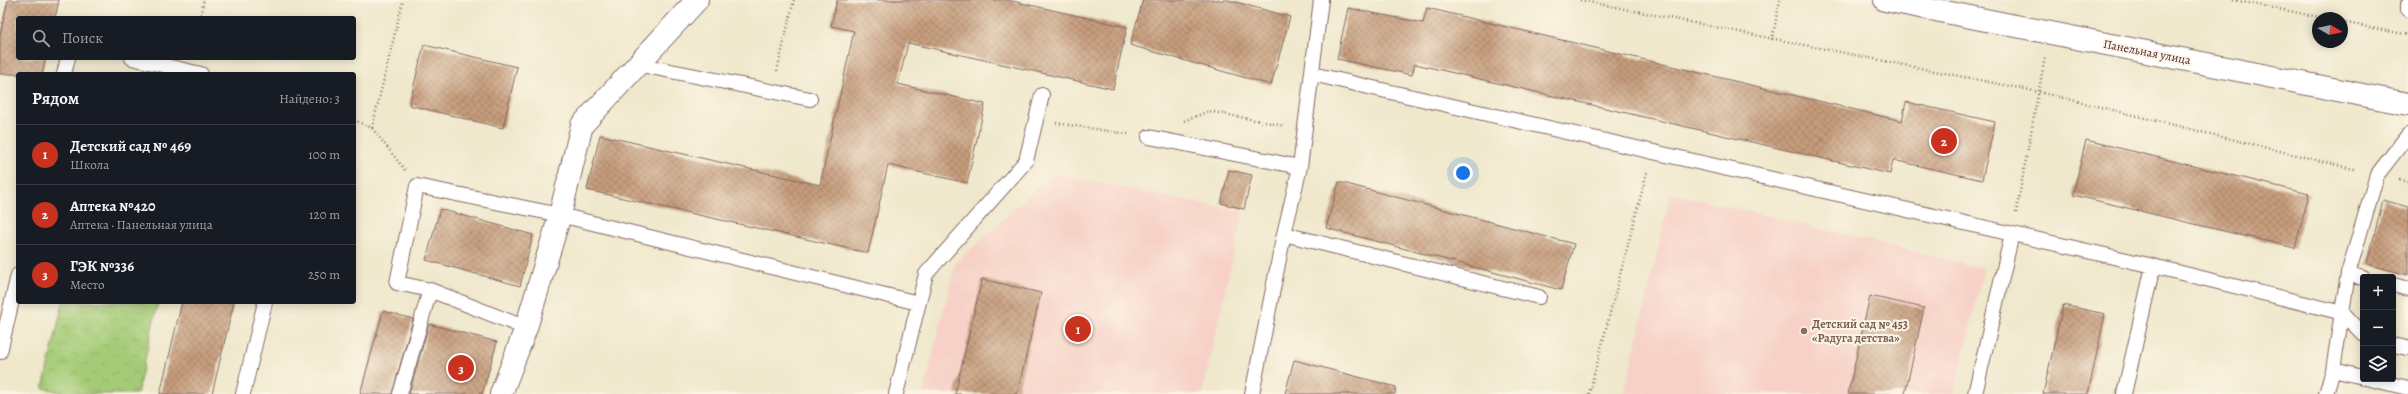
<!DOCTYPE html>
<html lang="ru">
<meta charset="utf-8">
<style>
:root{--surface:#171b24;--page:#20242c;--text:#f1f3f6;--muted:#9ea1a6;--line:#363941;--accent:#c8321e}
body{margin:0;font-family:Alegreya,serif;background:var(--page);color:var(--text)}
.controls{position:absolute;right:12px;bottom:12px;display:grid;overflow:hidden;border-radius:4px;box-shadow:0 2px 10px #0003}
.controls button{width:36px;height:36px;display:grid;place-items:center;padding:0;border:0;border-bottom:1px solid var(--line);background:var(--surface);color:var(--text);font:20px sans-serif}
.compass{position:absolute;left:2312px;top:12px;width:36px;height:36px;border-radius:50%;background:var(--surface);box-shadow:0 2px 10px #0003;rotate:99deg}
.you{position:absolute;left:1463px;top:173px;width:14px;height:14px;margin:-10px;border:3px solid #fff;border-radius:50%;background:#1a73e8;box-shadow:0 0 0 6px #1a73e833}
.badge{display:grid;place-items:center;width:26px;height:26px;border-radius:50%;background:var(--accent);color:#fff;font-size:13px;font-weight:700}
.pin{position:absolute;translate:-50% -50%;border:2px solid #fff;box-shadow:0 1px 4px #0006}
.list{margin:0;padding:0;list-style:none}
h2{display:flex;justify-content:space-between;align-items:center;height:52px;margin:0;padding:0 16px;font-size:17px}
h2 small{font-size:13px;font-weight:400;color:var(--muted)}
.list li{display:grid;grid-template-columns:26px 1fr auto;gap:12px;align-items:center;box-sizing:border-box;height:60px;padding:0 16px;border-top:1px solid var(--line)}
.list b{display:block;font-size:15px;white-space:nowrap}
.list p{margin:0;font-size:13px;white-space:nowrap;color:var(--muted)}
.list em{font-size:13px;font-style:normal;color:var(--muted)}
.icon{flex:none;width:22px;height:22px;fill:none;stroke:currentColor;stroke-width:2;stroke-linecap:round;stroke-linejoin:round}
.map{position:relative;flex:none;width:2408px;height:394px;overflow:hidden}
.search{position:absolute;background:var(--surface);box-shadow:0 2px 10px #0003;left:16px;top:16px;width:340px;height:44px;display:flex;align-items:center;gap:10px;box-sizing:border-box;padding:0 14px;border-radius:4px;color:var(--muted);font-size:15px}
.panel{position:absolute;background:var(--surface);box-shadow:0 2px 10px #0003;left:16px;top:72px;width:340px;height:232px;border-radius:4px}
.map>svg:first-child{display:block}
.built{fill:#f7d1c7}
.park{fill:url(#park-crowns);stroke:#777651}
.building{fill:url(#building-cross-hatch)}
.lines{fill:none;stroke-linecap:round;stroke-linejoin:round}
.service-casing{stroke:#846563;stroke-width:16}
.minor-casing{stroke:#846563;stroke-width:24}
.path{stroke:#846563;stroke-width:2.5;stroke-dasharray:1 3;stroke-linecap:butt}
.service{stroke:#fff;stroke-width:14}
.minor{stroke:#fff;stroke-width:22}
.education-dot{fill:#8d6e63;stroke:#fcf5e5;stroke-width:1.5}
.labels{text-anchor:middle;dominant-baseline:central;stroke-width:4;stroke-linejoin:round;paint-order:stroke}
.street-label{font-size:12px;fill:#4a1f2b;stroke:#fcf5e5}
.education-label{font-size:12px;font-weight:bold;fill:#785e54;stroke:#fcf5e5;text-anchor:start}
</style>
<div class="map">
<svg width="2408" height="394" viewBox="0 0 2408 394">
<defs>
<pattern id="park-crowns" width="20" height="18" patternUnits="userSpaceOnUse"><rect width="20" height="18" fill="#a4cc77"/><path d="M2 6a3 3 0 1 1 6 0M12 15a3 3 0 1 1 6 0" fill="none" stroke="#8faf67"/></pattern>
<pattern id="building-cross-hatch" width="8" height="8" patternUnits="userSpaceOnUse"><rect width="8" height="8" fill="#c69d7c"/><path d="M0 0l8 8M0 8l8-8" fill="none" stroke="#a37f66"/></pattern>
</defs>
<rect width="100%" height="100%" fill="#fcf5e5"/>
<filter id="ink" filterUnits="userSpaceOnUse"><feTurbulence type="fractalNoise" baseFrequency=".025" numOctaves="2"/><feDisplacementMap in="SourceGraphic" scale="8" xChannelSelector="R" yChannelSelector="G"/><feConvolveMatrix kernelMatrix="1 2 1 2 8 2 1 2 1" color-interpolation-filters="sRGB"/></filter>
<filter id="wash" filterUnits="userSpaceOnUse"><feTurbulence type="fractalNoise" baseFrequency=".012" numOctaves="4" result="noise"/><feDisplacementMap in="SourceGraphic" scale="16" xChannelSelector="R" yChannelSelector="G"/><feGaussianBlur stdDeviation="0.9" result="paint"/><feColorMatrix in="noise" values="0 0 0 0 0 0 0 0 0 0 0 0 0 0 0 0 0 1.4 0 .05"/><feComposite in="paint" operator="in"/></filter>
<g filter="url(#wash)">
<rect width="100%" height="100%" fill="#efe8cc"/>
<path class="built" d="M1053,173l190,39 -41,182h-279l32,-130z
M1671,193l313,75 -30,126h-330z"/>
<path class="park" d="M63,302h95l-21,92h-67l-27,-6z"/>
<g id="blocks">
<path class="building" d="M8,0h51l-4,18h-37v40h28l-4,16h-42v-39z
M837,0h171l119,27 -14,62 -205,-46 -10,41 87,20 -18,79 -79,-18 -20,88 -281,-63 13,-55 220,50 34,-154 -23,-5z
M1143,0h85l62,17 -19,68 -141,-40z
M1348,8l75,15 4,-15 475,113 4,-19 89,20 -13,58 -89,-20 -3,14 -475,-110 -3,11 -75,-16z
M424,45l93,22 -14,61 -94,-23z
M2086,140l223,54 -14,54 -222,-53z
M1229,170l23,5 -8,34 -23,-6z
M1339,182l235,62 -13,46 -235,-62z
M2383,200l25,7v68l-41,-11z
M440,209l93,26 -13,51 -94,-26z
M982,279l59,14 -24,101h-62z
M1870,296l54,12 -19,86h-57z
M182,302h52l-22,92h-52z
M2063,305l42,9 -17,80h-45z
M383,311l30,8 -21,75h-32z
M429,324l68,18 -15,52h-73z
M1294,360l102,27 -1,7h-110z"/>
</g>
</g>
<g filter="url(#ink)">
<use href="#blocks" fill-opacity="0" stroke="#846563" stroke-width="1"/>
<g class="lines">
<defs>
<path id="service" d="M2408,4v6
M132,58l69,16
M636,64l174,35
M64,74l4,-16
M1312,74l841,192 190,47 20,21
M1149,137l151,30
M1284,234l255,63
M2348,274l15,4
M2393,285l15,4
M526,328l-96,-38 -33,-7 20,-97 143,29 358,88
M2393,345l14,3
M0,352l18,-77
M2333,370l30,7
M2370,379l38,9
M243,394l22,-92
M400,394l30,-104
M896,394l30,-120 100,-113 16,-66
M1252,394l32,-160 16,-67 21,-167
M1975,394l37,-160
M2124,394l29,-128
M2326,394l7,-24 15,-96 29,-99 31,-40"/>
<path id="minor" d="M1885,0l523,104
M501,394l25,-66 34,-113 22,-90 115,-125"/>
</defs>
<use href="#service" class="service-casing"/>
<use href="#minor" class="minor-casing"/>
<path class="path" d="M1580,0l459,92 318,78
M2233,0l91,18
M200,18l4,-18
M2342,22l66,13
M1772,40l8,-40
M777,71l17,-71
M354,120l18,8 33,42
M1184,121l25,-10 76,15
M1056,123l72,11
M372,128l31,-128
M2399,180l9,2
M2016,213l29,-156
M61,394l2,-2
M1589,394l58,-222"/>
<use href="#service" class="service"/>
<use href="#minor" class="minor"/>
</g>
</g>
<circle class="education-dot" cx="1804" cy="331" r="4"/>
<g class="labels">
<g class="street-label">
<text transform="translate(2147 52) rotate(11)">Панельная улица</text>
</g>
<g class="education-label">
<text x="1812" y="324">Детский сад № 453<tspan x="1812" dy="14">«Радуга детства»</tspan></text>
</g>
</g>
</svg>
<div class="controls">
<button>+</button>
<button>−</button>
<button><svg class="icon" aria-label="layers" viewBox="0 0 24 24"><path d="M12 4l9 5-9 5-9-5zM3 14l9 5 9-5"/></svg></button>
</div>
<svg class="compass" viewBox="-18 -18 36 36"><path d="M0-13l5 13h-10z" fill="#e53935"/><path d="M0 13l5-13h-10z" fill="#9ea1a6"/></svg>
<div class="you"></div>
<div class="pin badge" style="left:1078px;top:329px">1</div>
<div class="pin badge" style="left:1944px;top:141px">2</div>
<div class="pin badge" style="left:461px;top:368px">3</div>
<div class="search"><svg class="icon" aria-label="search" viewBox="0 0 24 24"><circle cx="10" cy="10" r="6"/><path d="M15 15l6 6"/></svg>Поиск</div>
<section class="panel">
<h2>Рядом<small>Найдено: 3</small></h2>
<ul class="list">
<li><span class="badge">1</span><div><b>Детский сад № 469</b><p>Школа</p></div><em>100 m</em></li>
<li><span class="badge">2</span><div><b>Аптека №420</b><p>Аптека · Панельная улица</p></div><em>120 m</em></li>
<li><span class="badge">3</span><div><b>ГЭК №336</b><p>Место</p></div><em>250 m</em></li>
</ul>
</section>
</div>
